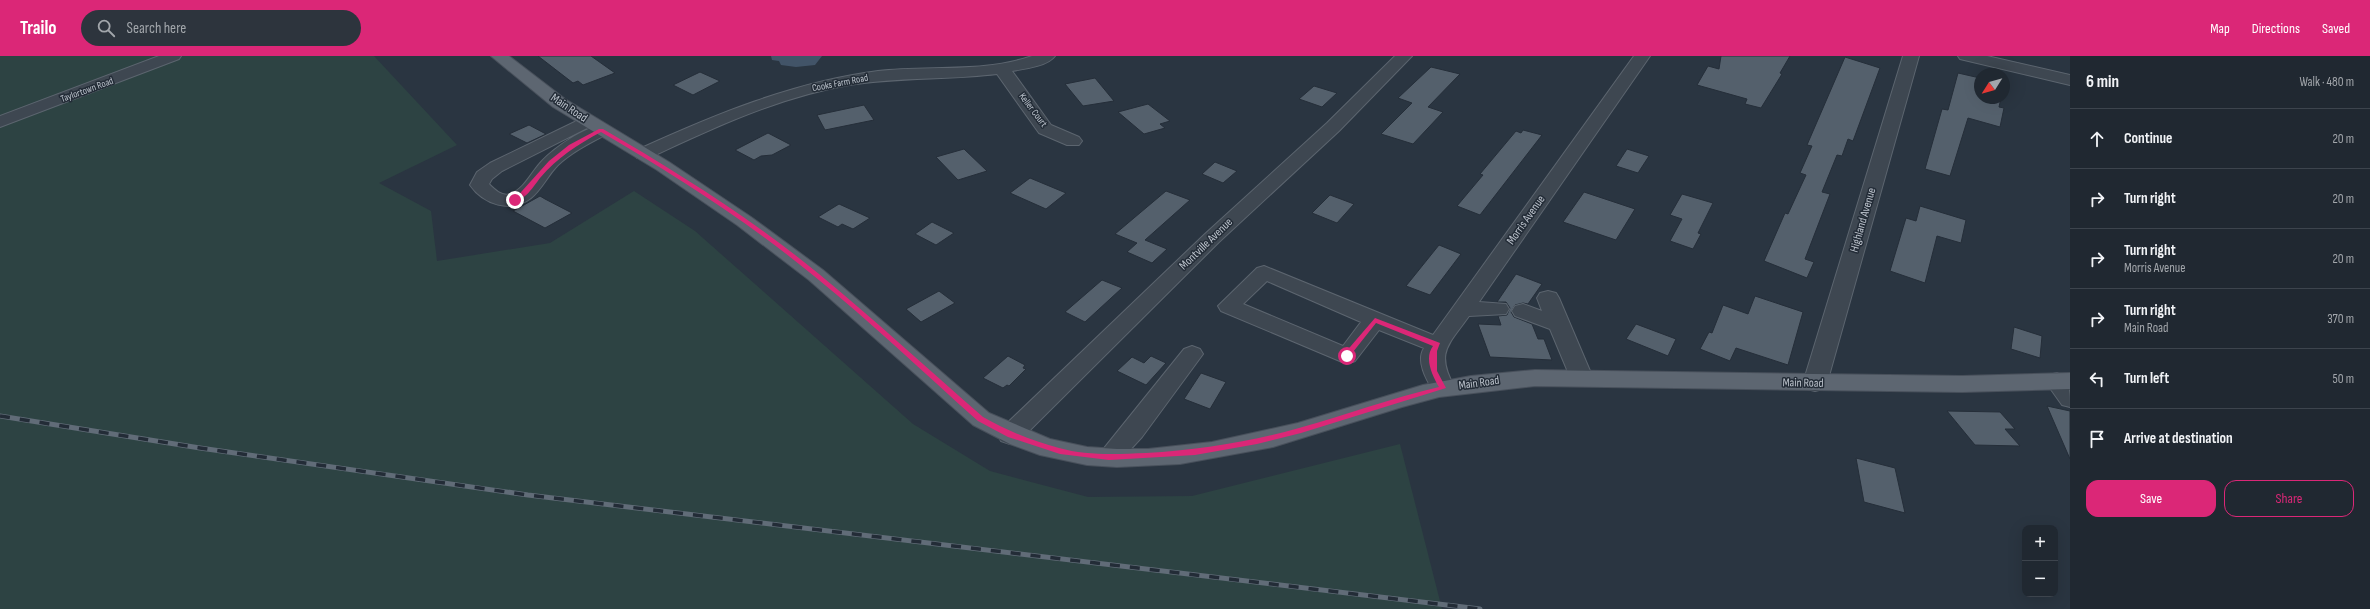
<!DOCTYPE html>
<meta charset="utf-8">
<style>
:root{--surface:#202831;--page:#2d343d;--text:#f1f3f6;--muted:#a2a6ab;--line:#3d444d;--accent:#db2777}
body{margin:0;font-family:"Sofia Sans Condensed",sans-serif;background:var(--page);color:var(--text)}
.controls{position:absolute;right:12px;bottom:12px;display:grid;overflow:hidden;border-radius:8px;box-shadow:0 4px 16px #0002}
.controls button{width:36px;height:36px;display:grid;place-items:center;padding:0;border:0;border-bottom:1px solid var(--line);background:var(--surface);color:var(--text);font:20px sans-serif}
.compass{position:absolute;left:1974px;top:12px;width:36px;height:36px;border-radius:50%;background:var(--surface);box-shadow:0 4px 16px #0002;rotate:233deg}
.stop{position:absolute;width:12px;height:12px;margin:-9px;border:3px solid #db2777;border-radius:50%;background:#fff}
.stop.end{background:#db2777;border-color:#fff;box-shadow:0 1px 4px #0008}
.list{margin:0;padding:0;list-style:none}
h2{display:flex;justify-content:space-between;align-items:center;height:52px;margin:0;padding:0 16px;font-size:17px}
h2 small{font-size:13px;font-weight:400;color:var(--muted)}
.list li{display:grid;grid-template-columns:26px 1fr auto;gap:12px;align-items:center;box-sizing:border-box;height:60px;padding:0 16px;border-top:1px solid var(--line)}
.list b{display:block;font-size:15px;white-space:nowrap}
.list p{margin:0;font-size:13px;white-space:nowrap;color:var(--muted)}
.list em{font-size:13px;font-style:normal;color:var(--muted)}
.actions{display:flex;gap:8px;padding:12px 16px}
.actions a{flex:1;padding:9px 0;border:1px solid var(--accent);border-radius:12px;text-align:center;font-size:14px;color:var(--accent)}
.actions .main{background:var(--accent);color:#fff}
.icon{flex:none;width:22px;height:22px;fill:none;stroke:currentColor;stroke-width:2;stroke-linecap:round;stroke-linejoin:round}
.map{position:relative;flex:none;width:2070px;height:553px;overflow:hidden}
header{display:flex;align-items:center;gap:24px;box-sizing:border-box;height:56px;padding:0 20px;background:var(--accent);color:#fff}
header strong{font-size:19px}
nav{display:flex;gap:22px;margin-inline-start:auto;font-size:14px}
.search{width:280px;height:36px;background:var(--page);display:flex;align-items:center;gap:10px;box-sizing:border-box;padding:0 14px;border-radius:22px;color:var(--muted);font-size:15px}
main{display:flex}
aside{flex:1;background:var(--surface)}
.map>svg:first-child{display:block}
.green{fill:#2d4343}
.water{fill:#425468}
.building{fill:#54606c;stroke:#252e39}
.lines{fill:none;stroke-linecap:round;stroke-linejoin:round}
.minor-casing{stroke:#5c656f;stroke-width:2}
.major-casing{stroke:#48505b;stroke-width:2}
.minor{fill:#3e4751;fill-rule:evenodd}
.major{fill:#5d6671;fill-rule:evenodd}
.rail-casing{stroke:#616c78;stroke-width:5}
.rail{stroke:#232c37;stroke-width:3.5;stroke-dasharray:10;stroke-linecap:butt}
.route{fill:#db2777}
.labels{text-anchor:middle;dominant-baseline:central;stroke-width:3;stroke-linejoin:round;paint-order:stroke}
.far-street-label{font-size:10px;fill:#bbc2cb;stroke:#232c37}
.street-label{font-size:12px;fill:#bbc2cb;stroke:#232c37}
</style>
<header>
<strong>Trailo</strong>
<div class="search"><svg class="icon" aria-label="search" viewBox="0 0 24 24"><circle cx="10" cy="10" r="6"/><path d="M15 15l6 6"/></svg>Search here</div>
<nav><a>Map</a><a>Directions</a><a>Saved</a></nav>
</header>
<main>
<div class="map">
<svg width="2070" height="553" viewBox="0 0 2070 553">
<rect width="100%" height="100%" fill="#2a3541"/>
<path class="green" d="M0,0h374l83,89 -78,38 52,28 6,50 113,-18 84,-52 61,40 218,193 77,47 98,26 104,-1 208,-52 42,165h-1442z"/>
<path class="water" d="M771,0h51l-7,9 -19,2 -15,-2 -2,-4 -7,-1z"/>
<path class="building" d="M538,0h53l24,17 -32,12 -5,-4 -5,2z
M1721,0h69l-10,17 2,1 -21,34 -16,-4 2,-5 -50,-14 11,-19 11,3z
M1845,1l35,11 -27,73 -5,-2 -6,17 -5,-1 -15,37 8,2 -25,65 9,3 -7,16 -43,-17 21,-48 3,1 18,-39 -6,-2 12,-27 -5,-1z
M1431,11l29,7 -32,33 15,5 -30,32 -32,-10 31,-31 -14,-5z
M700,16l20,9 -27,14 -20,-10z
M1958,17l22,5v20h21l-2,9 5,1 -4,19 -32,-9 -18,58 -25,-7 17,-60 6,1z
M1095,22l19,23 -31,5 -18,-22z
M1314,30l23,7 -15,14 -23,-8z
M1148,48l22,17 -10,3 5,4 -21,6 -26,-22z
M864,49l10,15 -49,10 -8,-15z
M529,69l17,9 -19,9 -18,-9z
M1523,74l19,5 -62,80 -23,-9 26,-31 -3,-1 36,-43 5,2z
M768,77l23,12 -19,10 -11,1 -7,4 -19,-10z
M964,93l23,22 -29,9 -22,-23z
M1627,93l22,7 -11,17 -22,-7z
M1215,106l22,9 -14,12 -21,-9z
M1030,122l36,15 -20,16 -36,-16z
M1166,135l24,9 -45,40 22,9 -15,14 -25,-11 10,-9 -22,-9z
M1584,136l51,17 -19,31 -53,-18z
M1682,138l31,9 -15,30 3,1 -8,15 -23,-8 12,-22 -12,-4z
M1330,139l24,9 -17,19 -25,-10z
M540,140l5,3 27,14 -27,15 -32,-17z
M839,148l31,14 -17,11 -11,-5 -4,3 -20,-10z
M1920,150l46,14 -5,23 -24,-7 -12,47 -35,-12 16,-53 10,3z
M932,166l22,11 -18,12 -21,-11z
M1439,189l22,9 -31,41 -24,-9z
M1516,218l26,10 -14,20 -5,-1 -8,2 -4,7 3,5 18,7 6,15h6l8,21 -62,-3 -12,-33 23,1 -3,-9 9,-1 3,-7 -4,-6h-9z
M1102,224l20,8 -37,34 -20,-10z
M939,235l16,12 -34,19 -15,-13z
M1755,240l48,16 -15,53 -52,-17 -6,13 -30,-12 9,-17 3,1 11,-28 25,9z
M1636,268l40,15 -8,17 -42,-17z
M2014,271l28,9 -2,22 -29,-9z
M1008,300l17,9 -2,3 3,1 -17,17 -2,-1 -4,3 -20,-10z
M1151,300l15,7 -20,22 -29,-14 15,-14 12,6z
M1201,317l25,9 -16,27 -26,-10z
M2047,350l23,5v48z
M1947,355l53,1 15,17h-10l15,17 -45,-1z
M1856,402l39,10 10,45 -41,-11z"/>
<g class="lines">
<defs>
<path id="minor" d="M159,0h22l-2,3 -179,68v-11z
M1032,0h23c-7,10 -31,13 -43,15l39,54 28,12 3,4 -3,4h-12l-28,-12 -42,-59c-49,6 -99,3 -148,11 -70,12 -136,43 -200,73h-12l-3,-4 3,-4c77,-35 156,-68 241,-79 51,-6 105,2 154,-15z
M1395,0h17l-73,75 -120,111 -200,199 -9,3 -9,-3 -3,-6 3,-6 204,-195 122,-111z
M1634,0h16l-171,246 27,2 3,5 -3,5 -37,2c-21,30 -34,36 -14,72l-4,6 -8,2 -8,-2c-7,-12 -20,-32 -11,-46l-45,-18 -24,31 -8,3 -126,-53 -3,-5 39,-38 7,-2 169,69zM1267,225l94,41 -18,24 -100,-42z
M1903,0h16l-92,327 -4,6 -8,2 -8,-2 -4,-6z
M1958,0h29l83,19v10l-110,-26z
M587,60l6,1 3,4 -3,4 -91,46 -10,8 -3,5c5,5 13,13 21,10 14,-4 22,-23 32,-33 11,-12 48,-39 65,-35l3,4 -3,4c-17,9 -35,18 -49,31 -10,10 -16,24 -27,33 -20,16 -48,6 -61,-13l7,-13 13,-9z
M1548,235l8,2 3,5 34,80 -4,6 -8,2 -8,-2 -23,-55 -35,-13 -3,-5 3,-5 8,-2 19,7 -5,-13 3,-5z
M1192,290l8,3 3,5 -61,83 -24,26 -9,3 -9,-3 -3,-6 87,-108z
M2057,317c13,5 13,19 13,34l-8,-2 -17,-24 4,-6z"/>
<path id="major" d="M491,0h18l56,43 104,63 82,55 72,53 166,143 61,26 37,8 30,2h31l64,-7 86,-19 125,-38 48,-9 64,-6 427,6 108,-3v16l-108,3 -427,-6 -96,11 -37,10 -129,40 -93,17 -63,3 -30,-2 -47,-10 -30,-11 -37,-19 -164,-145 -72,-55 -80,-55 -104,-63z"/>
</defs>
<use href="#minor" class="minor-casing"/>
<use href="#major" class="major-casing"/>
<use href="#minor" class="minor"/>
<use href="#major" class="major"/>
<defs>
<path id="rail" d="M0,360l200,32 328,47 952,114"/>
</defs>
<use href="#rail" class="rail-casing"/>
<use href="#rail" class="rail"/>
</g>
<path class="route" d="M599,73h4c74,43 149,90 216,145 56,46 110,96 164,143 25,14 49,24 76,31 28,8 59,6 87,5 52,-3 103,-11 153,-25 47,-13 92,-30 140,-41 -7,-12 -15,-29 -6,-41l-57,-23 -27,34h-5v-3l31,-36 65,25 -3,8v20l9,17 -145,45 -44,11 -62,11 -86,5 -49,-6 -52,-17 -30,-16c-54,-48 -107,-99 -164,-145 -66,-54 -139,-101 -213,-144 -24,13 -43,25 -61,46 -6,8 -16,24 -27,23l36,-40 20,-16z"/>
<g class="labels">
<g class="far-street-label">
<text transform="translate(840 27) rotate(-11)">Cooks Farm Road</text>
<text transform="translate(87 34) rotate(-20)">Taylortown Road</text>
<text transform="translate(1033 54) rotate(53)">Keller Court</text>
</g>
<g class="street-label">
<text transform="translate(569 52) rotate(34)">Main Road</text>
<text transform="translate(1526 164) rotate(-55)">Morris Avenue</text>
<text transform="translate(1863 164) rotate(-74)">Highland Avenue</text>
<text transform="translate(1206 188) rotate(-44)">Montville Avenue</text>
<text transform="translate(1479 327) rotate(-8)">Main Road</text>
<text transform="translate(1803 327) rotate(1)">Main Road</text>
</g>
</g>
</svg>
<div class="controls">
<button>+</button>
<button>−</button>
</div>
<svg class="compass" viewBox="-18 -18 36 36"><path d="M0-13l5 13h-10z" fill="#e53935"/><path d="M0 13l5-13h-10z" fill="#a2a6ab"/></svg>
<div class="stop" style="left:1347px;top:300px"></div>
<div class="stop end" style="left:515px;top:144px"></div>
</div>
<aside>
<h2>6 min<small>Walk · 480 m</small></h2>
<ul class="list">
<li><svg class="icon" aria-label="ahead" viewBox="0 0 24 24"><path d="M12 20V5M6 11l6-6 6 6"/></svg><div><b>Continue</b></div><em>20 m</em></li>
<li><svg class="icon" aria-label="right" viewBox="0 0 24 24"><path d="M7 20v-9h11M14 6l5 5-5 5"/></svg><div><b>Turn right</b></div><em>20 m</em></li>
<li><svg class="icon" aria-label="right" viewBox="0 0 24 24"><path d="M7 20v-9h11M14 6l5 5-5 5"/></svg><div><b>Turn right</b><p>Morris Avenue</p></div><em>20 m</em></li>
<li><svg class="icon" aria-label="right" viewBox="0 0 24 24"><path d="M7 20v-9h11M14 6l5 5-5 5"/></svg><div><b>Turn right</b><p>Main Road</p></div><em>370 m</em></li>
<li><svg class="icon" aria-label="left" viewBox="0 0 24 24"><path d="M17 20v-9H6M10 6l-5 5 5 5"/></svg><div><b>Turn left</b></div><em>50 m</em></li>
<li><svg class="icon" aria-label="arrive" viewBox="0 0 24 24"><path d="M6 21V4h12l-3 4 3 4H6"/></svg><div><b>Arrive at destination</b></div></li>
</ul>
<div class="actions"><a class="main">Save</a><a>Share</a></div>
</aside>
</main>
